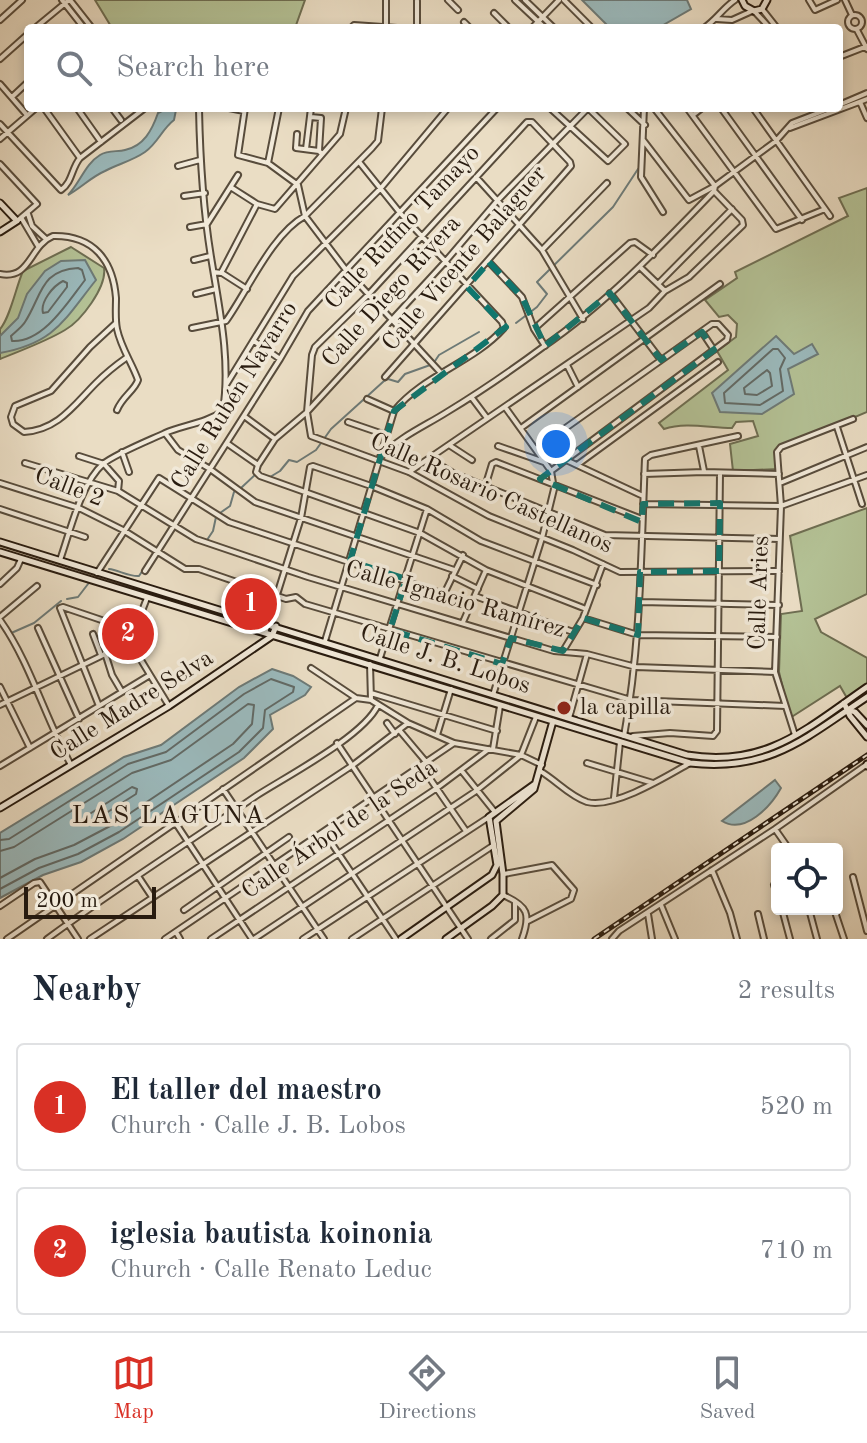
<!DOCTYPE html>
<meta charset="utf-8">
<style>
:root{--surface:#fff;--page:#f6f6f7;--text:#1f2937;--muted:#747a83;--line:#e0e1e3;--accent:#d93025}
body{margin:0;font-family:"Old Standard TT",serif;background:var(--page);color:var(--text)}
.controls{position:absolute;right:24px;bottom:24px;display:grid;overflow:hidden;border-radius:8px;box-shadow:0 4px 12px #0003}
.controls button{width:72px;height:72px;display:grid;place-items:center;padding:0;border:0;border-bottom:2px solid var(--line);background:var(--surface);color:var(--text);font:40px sans-serif}
.scale{position:absolute;left:24px;bottom:20px;width:132px;box-sizing:border-box;padding-left:8px;border:4px solid #281b0f;border-top:0;font-size:22px;line-height:28px;white-space:nowrap;color:#281b0f;-webkit-text-stroke:6px #f1e9d9;paint-order:stroke}
.you{position:absolute;left:556px;top:444px;width:28px;height:28px;margin:-20px;border:6px solid #fff;border-radius:50%;background:#1a73e8;box-shadow:0 0 0 12px #1a73e833}
.badge{display:grid;place-items:center;width:52px;height:52px;border-radius:50%;background:var(--accent);color:#fff;font-size:26px;font-weight:700}
.pin{position:absolute;translate:-50% -50%;border:4px solid #fff;box-shadow:0 2px 8px #0006}
.list{margin:0;padding:0;list-style:none}
h2{display:flex;justify-content:space-between;align-items:center;height:104px;margin:0;padding:0 32px;font-size:34px}
h2 small{font-size:26px;font-weight:400;color:var(--muted)}
.list li{display:grid;grid-template-columns:52px 1fr auto;gap:24px;align-items:center;box-sizing:border-box;height:128px;margin:0 16px 16px;padding:0 16px;border:2px solid var(--line);border-radius:8px}
.list b{display:block;font-size:30px;white-space:nowrap}
.list p{margin:0;font-size:26px;white-space:nowrap;color:var(--muted)}
.list em{font-size:26px;font-style:normal;color:var(--muted)}
.icon{flex:none;width:44px;height:44px;fill:none;stroke:currentColor;stroke-width:2;stroke-linecap:round;stroke-linejoin:round}
.map{position:relative;flex:none;width:867px;height:939px;overflow:hidden}
.search{position:absolute;background:var(--surface);box-shadow:0 4px 12px #0003;left:24px;right:24px;top:24px;height:88px;display:flex;align-items:center;gap:20px;box-sizing:border-box;padding:0 28px;border-radius:8px;color:var(--muted);font-size:30px}
.sheet{height:392px;background:var(--surface)}
nav{display:flex;justify-content:space-around;align-items:center;box-sizing:border-box;height:112px;border-top:2px solid var(--line);background:var(--surface);font-size:22px;color:var(--muted)}
nav a{display:grid;justify-items:center;gap:4px}
nav .on{color:var(--accent)}
.map>svg:first-child{display:block}
.green{fill:#b4c296;stroke:#6e6e52;stroke-width:2}
.water{fill:#9bbabd;stroke:#6d7a77;stroke-width:2}
.lines{fill:none;stroke-linecap:round;stroke-linejoin:round}
.shore{stroke:#626a66;stroke-width:2}
.stream{stroke:#6d7a77;stroke-width:2}
.street-casing{stroke:#584c3c;stroke-width:8}
.secondary-casing{stroke:#281b0f;stroke-width:9}
.street{stroke:#f1e9d9;stroke-width:4}
.secondary{stroke:#f1e9d9;stroke-width:5}
.rail-casing{stroke:#281b0f;stroke-width:5}
.rail{stroke:#f1e9d9;stroke-width:2;stroke-dasharray:6;stroke-linecap:butt}
.marked{fill:none;stroke:#0f766e;stroke-width:6;stroke-dasharray:16 10;stroke-linejoin:round}
.poi-dot{fill:#8f2418;stroke:#f1e9d9;stroke-width:3}
.labels{text-anchor:middle;dominant-baseline:central;stroke-width:7;stroke-linejoin:round;paint-order:stroke}
.street-label{font-size:24px;fill:#281b0f;stroke:#f1e9d9}
.poi-label{font-size:24px;fill:#281b0f;stroke:#f1e9d9;text-anchor:start}
.neighbourhood-label{font-size:26px;letter-spacing:2px;fill:#281b0f;stroke:#f1e9d9}
</style>
<div class="map">
<svg width="867" height="939" viewBox="0 0 867 939">
<rect width="100%" height="100%" fill="#eaddc4"/>
<filter id="stains"><feTurbulence type="fractalNoise" baseFrequency=".0025" numOctaves="4"/><feColorMatrix values="0 0 0 0 .2 0 0 0 0 .09 0 0 0 0 .02 0 0 0 .5 -.17"/></filter>
<radialGradient id="worn" r=".72"><stop offset=".6" stop-color="#630" stop-opacity="0"/><stop offset="1" stop-color="#630" stop-opacity=".3"/></radialGradient>
<path class="green" d="M95,0h210l-10,28h-183z
M867,188v224l-90,38 1,19 -45,2 -3,-27 28,-8 -5,-15 -17,1 -4,6c-23,0 -46,-6 -68,1l-5,-6 69,-53 -11,-19 19,-14 1,-13 -9,-9 -9,2 -14,-17 32,-22 -2,-6 113,-56 -9,-18z
M71,247l33,21c3,19 -23,53 -39,62 -20,12 -43,20 -65,29v-30c10,-11 16,-42 23,-58z
M867,508v86l-52,25 6,13 46,26v26l-20,14 -7,-12 -50,32 -11,-46 2,-58 21,-3 -12,-75z"/>
<path class="water" d="M582,0h105l4,9 -33,19h-48z
M168,108l8,2 -2,10c-12,9 -16,23 -29,32 -13,9 -27,12 -40,19 -14,6 -24,17 -37,24 12,-12 17,-31 32,-40 8,-5 17,-3 25,-5 19,-4 27,-20 33,-37z
M85,260l11,20c-32,40 -41,63 -96,73v-17l18,-18 9,-24 18,-23 16,-10z
M776,336l18,18 18,-10 6,10 -30,15 6,25 -32,20 -42,-2 -8,-19z
M272,669l21,7 18,11 -6,8 -35,20 3,14 -29,29 -121,81 -42,23 -38,13 -43,23v-65l124,-76 37,-12 78,-58z
M775,780l6,8c-10,18 -36,47 -59,33z"/>
<g class="lines">
<path class="shore" d="M78,268l4,2 3,10c-17,22 -42,63 -73,61l-1,-5c4,-4 11,-9 14,-14 17,-26 15,-52 53,-54z
M63,281l4,2v4l-19,25 -5,1c-3,-11 10,-27 20,-32z
M773,349h5l7,9 -5,11 3,22 -23,14 -35,-2 -1,-10z
M767,370l3,3 2,13 -15,9 -12,-1 -1,-6z
M132,787l5,2 -1,5 -44,28 -5,-2 1,-5z
M0,840l9,-1 119,-75 38,-12 78,-58 27,-15 23,8 -1,5 -28,18 -2,18 -24,24 -120,80 -41,22 -39,14 -39,21
M0,851l14,-4 118,-74 39,-13 77,-56 6,1 -2,19 -19,20 -119,80 -40,21 -39,14 -35,19"/>
<path class="stream" d="M516,323l21,-16 10,-13 -10,-12 76,-75 25,-38
M674,382l44,-32
M270,477l10,-6 9,-11 8,2 19,-12 15,-21 53,-48 4,-2 10,3 7,-8 28,-10 6,-9 40,-23 -40,23
M241,488l15,-14
M220,513l10,-7 4,-14
M207,540l6,-9 3,-14
M109,569c9,1 21,8 30,7l4,-6
M67,599l11,-2 10,-13
M9,634l25,-11 27,-22"/>
<defs>
<path id="street" d="M62,0l22,28
M70,0l22,28
M448,0l10,10
M515,0l30,28
M525,0l29,28
M564,0l28,28
M809,0l6,10 22,-10
M845,0l7,15
M762,9l15,19
M754,11l16,17
M494,13l15,15
M848 22a7 7 0 1 1 14 0a7 7 0 1 1-14 0Z
M717,19l15,1 20,-9
M0,20l22,-20
M464,22l6,6
M386,26v-26
M35,28l34,-28
M351,28l3,-3 43,3
M417,28v-27
M532,28l27,-28
M704,28c13,-9 19,-20 31,-28
M857,30l10,19
M839,57l28,-11
M0,59l28,-25
M0,84l27,31
M12,97l16,-15
M860,102l7,16
M839,105l28,-12
M44,108l36,50
M77,108l24,34
M112,108l9,12
M229,108l15,3
M245,108l-7,47 30,8 30,22 7,31 41,54 95,103
M550,108l58,53 17,-17 -37,-36
M627,108l18,17
M644,108l-3,69 22,35
M687,108l89,121 49,-20
M721,108l81,112
M753,108l77,108
M693,115l9,-7
M311,117l10,1 -2,33 3,3
M0,124l61,66c12,-9 10,-21 19,-32l65,-50
M790,128l77,-29
M297,134l-1,14 23,3
M0,139l36,-31
M643,140l46,60 26,-14 61,-45 16,-18 39,-15
M306,149l5,-41
M268,163l11,-55
M0,164l37,40 -20,17
M178,166l22,-6
M476,177l66,73 41,69
M232,188l25,16 18,5 65,-75 6,-26
M184,196l21,-3
M28,214l4,12 14,13
M22,219l16,27
M190,227l17,-3 31,-49
M542,250l65,-67
M194,260l16,-4
M489,262l33,35 12,32 11,17
M641,268l24,23
M214,272l7,1 36,-69
M222,273l25,16
M0,274c31,6 29,-28 53,-38 40,-1 60,24 63,62 0,10 -1,21 1,31 4,19 15,34 21,51 -3,10 -16,17 -21,30
M658,284l74,-75
M610,293l51,67
M196,294l20,-5
M116,323l-26,24 -39,44 -36,15 -4,11 2,7 11,8c34,-2 50,-27 72,-49 10,-10 20,-18 30,-25
M192,328l34,-7c22,-31 46,-87 79,-105l67,-68 6,-7 4,-33
M534,329l96,-86 5,-1 18,13
M702,332l12,18
M254,341l26,18
M567,365l11,22
M385,377l186,-211 -1,-4 -38,-40h-5l-159,173 -53,52 -3,8 -5,57 4,24 98,36 80,44 84,34 47,22 159,-1
M226,385l67,-109 88,-88 67,-80
M472,398l15,20
M367,399l27,12
M505,407l46,64
M244,416l31,23
M348,422l38,13
M837,427l25,77
M521,428l199,-144
M165,433l13,17 32,19 45,33 199,68
M228,444l30,21
M449,445l23,15
M498,446l46,16
M699,446l5,25
M122,452l7,20
M79,456l25,8 15,17 -1,10 78,48 112,38 246,74 33,3 49,13 139,5
M382,456c17,-19 43,-30 65,-44 33,-20 65,-42 96,-65 64,-44 117,-100 171,-156
M430,459l23,14 152,62 174,4
M566,460l77,36
M25,463l93,28
M258,465l17,-26 32,-27 138,-150 52,-61 91,-93
M258,465l-2,7 4,4 160,57 66,37 100,39
M577,465l141,-103
M409,472l240,-164 16,-17 24,-14 54,-52 -1,-5 -28,-29 1,-5 -61,-78
M644,474l60,-2 75,2
M0,483l79,25 44,22 62,39h14l87,30 10,-2 9,7 326,96 154,6
M780,483l87,-36
M485,487l7,-23 4,-2 146,57
M643,504l138,2 86,-31
M0,509l85,28
M60,560c10,-28 21,-77 43,-96 12,-10 47,-24 62,-31 19,-8 41,-10 58,-22 8,-51 -4,-104 -12,-154 -8,-49 -11,-99 -12,-148
M145,571l135,-212 28,-48 189,-203
M97,573l62,-95 70,44 221,74
M452,576l26,13
M0,584l17,-16 4,-9
M445,592l18,-37
M475,596l98,36
M641,602l138,3
M0,617l37,-31
M583,618l55,17 139,2
M0,620c30,42 45,98 71,145
M463,622l23,-52
M38,628l41,91
M265,633l36,-115 9,-51 3,-1 58,20 56,23 54,32 116,44
M93,634l8,21
M325,641l69,-230c29,-36 79,-48 110,-83l-2,-6 -101,-108 -41,-51
M130,642l39,64
M130,642l17,-44
M563,651l20,-33 20,-54
M105,653l7,22 10,17
M380,658l47,-149
M370,664l1,36
M311,668l45,30 15,2 37,23 46,20 67,12 21,10
M0,687l30,61
M371,693l126,38
M493,695l49,-157 12,-49 -3,-18 176,-131 1,-5 -10,-11h-6l-176,125
M0,705l130,-63
M99,706l-39,-98 3,-1 71,24
M569,718l18,-64
M387,723l8,11
M400,731l27,32
M437,735l14,-46
M795,735l-20,-63 6,-166 -4,-54 4,-5 72,-28
M624,736c17,-92 17,-184 21,-277l6,-4 87,-19
M633,736l37,-3 43,3 4,-5 3,-258
M337,743l131,196
M493,749l7,-43
M587,763l66,20
M0,766l150,-91
M422,767l44,64
M461,770l33,41
M540,771c16,9 29,25 47,31 27,7 80,-26 103,-39
M223,789l101,150
M614,798l6,-56
M175,822l77,117
M775,829l14,20
M324,832l72,107
M712,870l18,43 7,26
M504,874l48,-9 22,25 -3,9 -43,22
M138,876l14,21
M853,877l14,54
M774,885l3,9
M503,895c25,11 28,19 19,44
M661,905l14,34
M0,906l34,-23 6,-1 38,57
M782,909l8,30
M809,909l8,30
M834,909l10,30
M184,910l105,-73
M648,914l4,25
M758,914l6,25
M176,932l4,7
M7,939l349,-241
M47,939c68,-50 139,-95 209,-143 31,-20 108,-60 122,-91
M90,939l263,-174 55,-42
M165,939l289,-196
M211,939l226,-151 52,-39
M254,939l222,-148 45,-36 15,-38
M303,939l186,-122
M352,939l142,-94
M491,939l24,-19v-18
M612,939l7,-8 156,-102 91,-64"/>
<path id="secondary" d="M742,0l3,6 9,5 8,-2 5,-9
M0,203l17,18 -17,11
M0,542l687,213c79,13 119,-26 180,-68
M0,552l690,211c80,9 115,-25 177,-66
M844,703l6,13 17,21
M849,710l6,2 12,13
M867,764v2
M0,808l169,-102 103,-70 4,-10
M401,939l91,-64 5,-10 -8,-48 46,-33
M446,939l46,-33 11,-11v-21l-7,-53 38,-32 19,-68"/>
</defs>
<use href="#street" class="street-casing"/>
<use href="#secondary" class="secondary-casing"/>
<use href="#street" class="street"/>
<use href="#secondary" class="secondary"/>
<defs>
<path id="rail" d="M594,939l273,-184"/>
</defs>
<use href="#rail" class="rail-casing"/>
<use href="#rail" class="rail"/>
</g>
<path class="marked" d="M489,262l33,35 23,49 65,-53 51,67 41,-28 12,18 -174,129 102,43 1,-18 77,-1 -1,68 -79,1 -2,63 -55,-17 -20,33 -52,-13 -9,26 -112,-34 16,-51 -56,-18 44,-150 112,-84 -39,-40z"/>
<circle class="poi-dot" cx="564" cy="708" r="8"/>
<g class="labels">
<g class="street-label">
<text transform="translate(403 228) rotate(-47)">Calle Rufino Tamayo</text>
<text transform="translate(465 259) rotate(-49)">Calle Vicente Balaguer</text>
<text transform="translate(392 292) rotate(-48)">Calle Diego Rivera</text>
<text transform="translate(235 396) rotate(-58)">Calle Rubén Navarro</text>
<text transform="translate(69 488) rotate(21)">Calle 2</text>
<text transform="translate(491 494) rotate(24)">Calle Rosario Castellanos</text>
<text transform="translate(760 593) rotate(-88)">Calle Aries</text>
<text transform="translate(455 600) rotate(16)">Calle Ignacio Ramírez</text>
<text transform="translate(445 660) rotate(18)">Calle J. B. Lobos</text>
<text transform="translate(132 706) rotate(-32)">Calle Madre Selva</text>
<text transform="translate(340 830) rotate(-34)">Calle Árbol de la Seda</text>
</g>
<g class="poi-label">
<text x="580" y="708">la capilla</text>
</g>
<g class="neighbourhood-label">
<text x="169" y="816">LAS LAGUNA</text>
</g>
</g>
<rect width="100%" height="100%" filter="url(#stains)"/>
<rect width="100%" height="100%" fill="url(#worn)"/>
</svg>
<div class="controls">
<button><svg class="icon" aria-label="locate" viewBox="0 0 24 24"><circle cx="12" cy="12" r="6"/><path d="M12 2v4M12 18v4M2 12h4M18 12h4"/></svg></button>
</div>
<div class="scale">200 m</div>
<div class="you"></div>
<div class="pin badge" style="left:251px;top:604px">1</div>
<div class="pin badge" style="left:128px;top:634px">2</div>
<div class="search"><svg class="icon" aria-label="search" viewBox="0 0 24 24"><circle cx="10" cy="10" r="6"/><path d="M15 15l6 6"/></svg>Search here</div>
</div>
<section class="sheet">
<h2>Nearby<small>2 results</small></h2>
<ul class="list">
<li><span class="badge">1</span><div><b>El taller del maestro</b><p>Church · Calle J. B. Lobos</p></div><em>520 m</em></li>
<li><span class="badge">2</span><div><b>iglesia bautista koinonia</b><p>Church · Calle Renato Leduc</p></div><em>710 m</em></li>
</ul>
</section>
<nav>
<a class="on"><svg class="icon" aria-label="map" viewBox="0 0 24 24"><path d="M3 6l6-2 6 2 6-2v14l-6 2-6-2-6 2zM9 4v14M15 6v14"/></svg>Map</a>
<a><svg class="icon" aria-label="directions" viewBox="0 0 24 24"><path d="M12 3l9 9-9 9-9-9zM9 14v-3h6M13 9l2 2-2 2"/></svg>Directions</a>
<a><svg class="icon" aria-label="saved" viewBox="0 0 24 24"><path d="M7 4h10v16l-5-4-5 4z"/></svg>Saved</a>
</nav>
